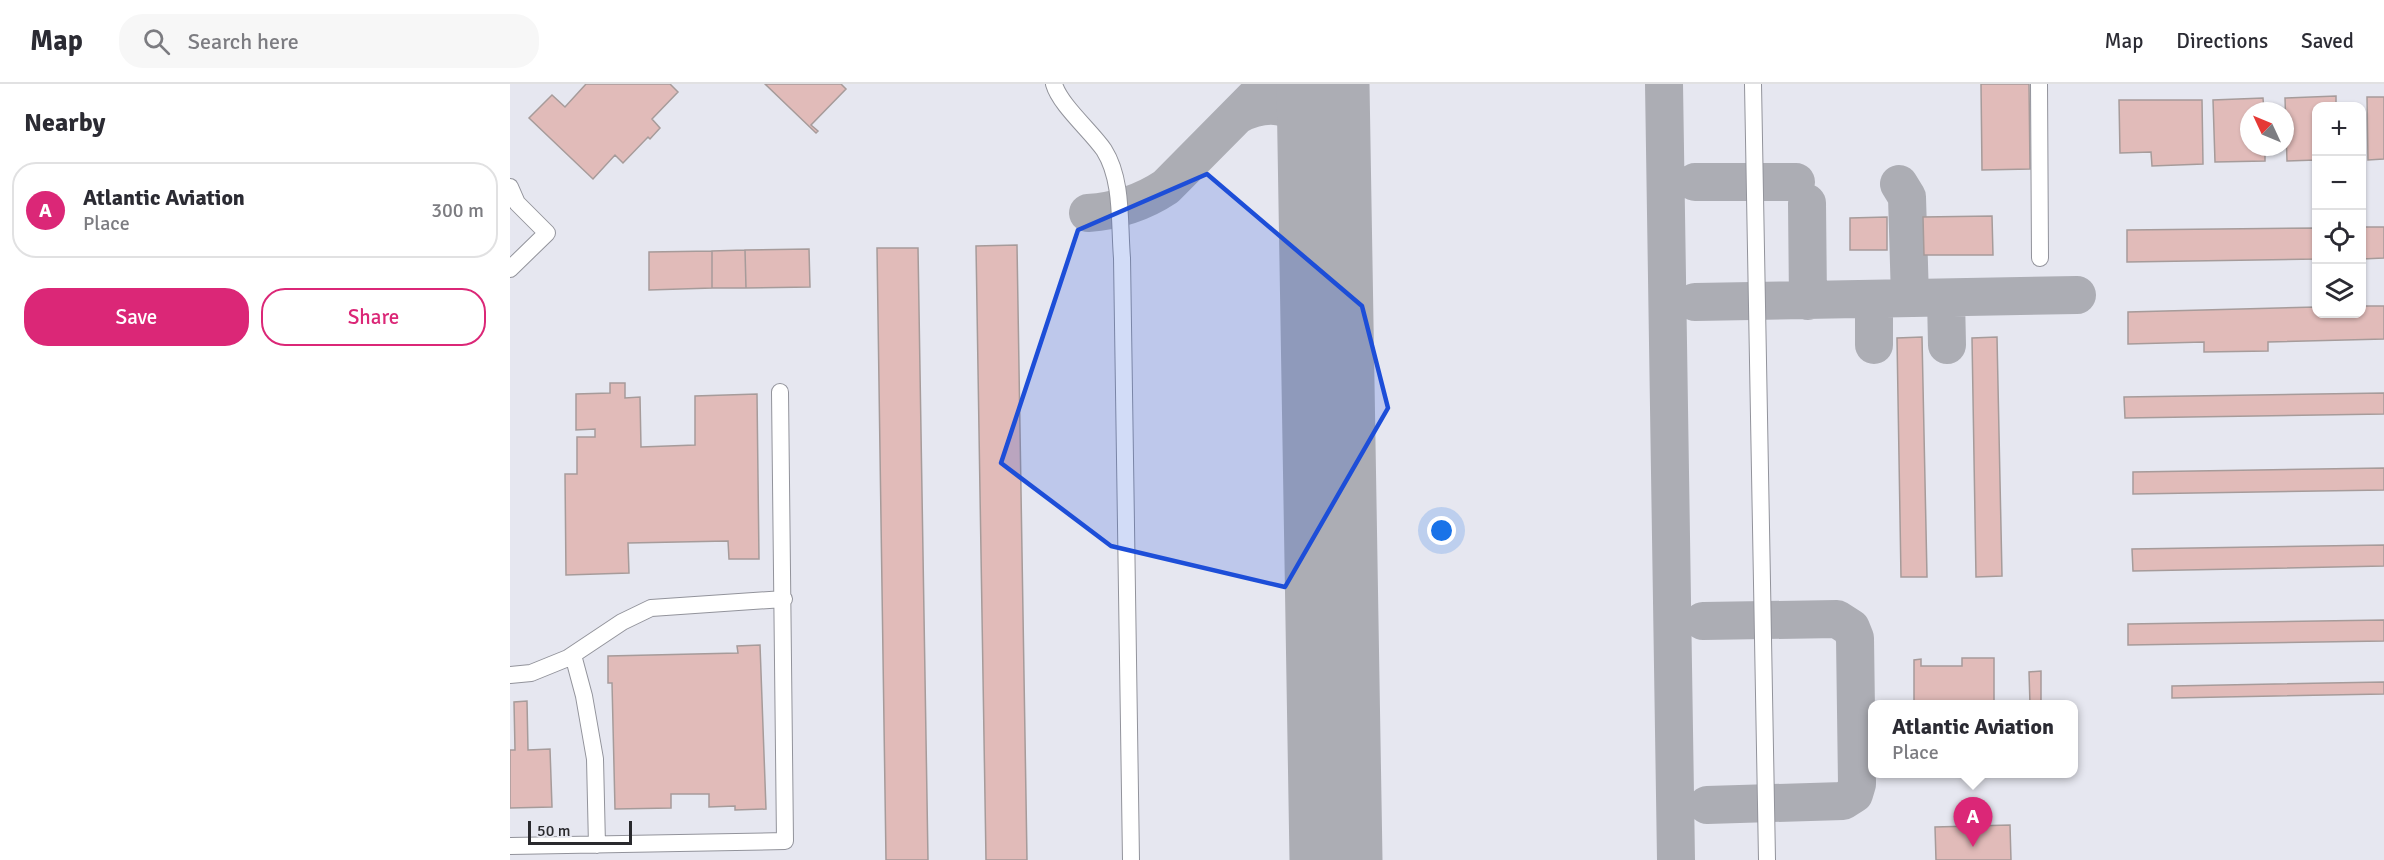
<!DOCTYPE html>
<meta charset="utf-8">
<style>
:root{--surface:#fff;--page:#f7f7f7;--text:#2b2b33;--muted:#7c7c81;--line:#e1e1e2;--accent:#db2777}
body{margin:0;font-family:Signika,sans-serif;background:var(--page);color:var(--text)}
.controls{position:absolute;right:18px;top:18px;display:grid;overflow:hidden;border-radius:12px;box-shadow:0 2px 4px #0004}
.controls button{width:54px;height:54px;display:grid;place-items:center;padding:0;border:0;border-bottom:2px solid var(--line);background:var(--surface);color:var(--text);font:30px sans-serif}
.compass{position:absolute;left:1730px;top:18px;width:54px;height:54px;border-radius:50%;background:var(--surface);box-shadow:0 2px 4px #0004;rotate:314deg}
.scale{position:absolute;left:18px;bottom:15px;width:104px;box-sizing:border-box;padding-left:6px;border:3px solid #29292d;border-top:0;font-size:16px;line-height:21px;white-space:nowrap;color:#29292d;-webkit-text-stroke:4px #e6e7f0;paint-order:stroke}
.you{position:absolute;left:932px;top:447px;width:21px;height:21px;margin:-15px;border:4px solid #fff;border-radius:50%;background:#1a73e8;box-shadow:0 0 0 9px #1a73e833}
.badge{display:grid;place-items:center;width:39px;height:39px;border-radius:50%;background:var(--accent);color:#fff;font-size:20px;font-weight:700}
.pin{position:absolute;translate:-50% -50px;filter:drop-shadow(0 2px 3px #0008)}
.pin::after{content:'';position:absolute;top:32px;width:21px;height:18px;background:inherit;clip-path:polygon(0 0,100% 0,50% 100%)}
.popup{position:absolute;left:1358px;top:616px;width:210px;height:78px;box-sizing:border-box;display:grid;place-content:center;border-radius:12px;background:var(--surface);filter:drop-shadow(0 2px 4px #0005);font-size:20px;white-space:nowrap;color:var(--muted)}
.popup b{font-size:22px;color:var(--text)}
.popup::after{content:'';position:absolute;left:50%;top:100%;margin-left:-12px;border:12px solid transparent;border-top-color:var(--surface)}
.list{margin:0;padding:0;list-style:none}
h2{display:flex;justify-content:space-between;align-items:center;height:78px;margin:0;padding:0 24px;font-size:26px}
h2 small{font-size:20px;font-weight:400;color:var(--muted)}
.list li{display:grid;grid-template-columns:39px 1fr auto;gap:18px;align-items:center;box-sizing:border-box;height:96px;margin:0 12px 12px;padding:0 12px;border:2px solid var(--line);border-radius:24px}
.list b{display:block;font-size:22px;white-space:nowrap}
.list p{margin:0;font-size:20px;white-space:nowrap;color:var(--muted)}
.list em{font-size:20px;font-style:normal;color:var(--muted)}
.actions{display:flex;gap:12px;padding:18px 24px}
.actions a{flex:1;padding:14px 0;border:2px solid var(--accent);border-radius:24px;text-align:center;font-size:21px;color:var(--accent)}
.actions .main{background:var(--accent);color:#fff}
.icon{flex:none;width:33px;height:33px;fill:none;stroke:currentColor;stroke-width:2;stroke-linecap:round;stroke-linejoin:round}
.map{position:relative;flex:none;width:1874px;height:776px;overflow:hidden}
header{display:flex;align-items:center;gap:36px;box-sizing:border-box;height:84px;padding:0 30px;background:var(--surface);border-bottom:2px solid var(--line)}
header strong{font-size:28px}
nav{display:flex;gap:33px;margin-inline-start:auto;font-size:21px}
.search{width:420px;height:54px;background:var(--page);display:flex;align-items:center;gap:15px;box-sizing:border-box;padding:0 21px;border-radius:24px;color:var(--muted);font-size:22px}
main{display:flex}
aside{flex:1;background:var(--surface)}
.map>svg:first-child{display:block}
.lines{fill:none;stroke-linecap:round;stroke-linejoin:round}
.taxiway{stroke:#acadb4;stroke-width:38}
.runway{stroke:#acadb4;stroke-width:93}
.building{fill:#e1bbb9;stroke:#a69b9a;stroke-width:1.5}
.minor-casing{stroke:#92939b;stroke-width:18}
.minor{stroke:#fff;stroke-width:16}
.marked{fill:#1d4ed8;fill-opacity:0.2;stroke:#1d4ed8;stroke-width:4.5;stroke-linejoin:round}
</style>
<header>
<strong>Map</strong>
<div class="search"><svg class="icon" aria-label="search" viewBox="0 0 24 24"><circle cx="10" cy="10" r="6"/><path d="M15 15l6 6"/></svg>Search here</div>
<nav><a>Map</a><a>Directions</a><a>Saved</a></nav>
</header>
<main>
<aside>
<h2>Nearby<small></small></h2>
<ul class="list">
<li><span class="badge">A</span><div><b>Atlantic Aviation</b><p>Place</p></div><em>300 m</em></li>
</ul>
<div class="actions"><a class="main">Save</a><a>Share</a></div>
</aside>
<div class="map">
<svg width="1874" height="776" viewBox="0 0 1874 776">
<rect width="100%" height="100%" fill="#e6e7f0"/>
<g class="lines">
<path class="taxiway" d="M1154,0l12,776
M813,19l7,-19
M728,31c25,-14 56,-13 75,11 5,7 7,19 11,27
M1185,98h101
M1389,100l8,13 3,101
M1297,119l1,98
M578,129c29,-2 54,-10 78,-26l102,-103
M1436,214l1,47
M1364,215v46
M1185,218l382,-7
M1193,537l134,-2 14,9 4,10 2,146 -3,10 -11,7 -136,4"/>
<path class="runway" d="M813,0l13,776"/>
</g>
<path class="building" d="M76,0h84l8,8 -26,27 8,9 -10,11 -2,-2 -25,26 -8,-8 -22,24 -64,-61 23,-23 13,12z
M255,0h76l5,5 -35,36 7,6 -2,2z
M1471,0h48l1,85 -48,1z
M1826,12v10h-20v54l-29,1 -2,-63z
M1857,13h17v62l-16,1z
M1753,14l1,13h-15v36h16v14l-50,1 -2,-62z
M1609,16h83l1,64 -51,2 -1,-14 -31,1z
M1482,132l1,39h-69l-1,-38z
M1377,133v33h-37v-32z
M1852,143h22v31l-22,1z
M1806,144v31l-189,3v-32z
M507,161l10,615h-41l-10,-614z
M367,164h41l10,612h-42z
M299,165l1,38 -64,1 -1,-38z
M235,166l1,38h-34v-37z
M202,167v37l-63,2v-38z
M1852,222h22v33l-116,3v9l-64,1v-10l-76,2v-32l188,-5v7h46z
M1412,253l5,240h-26l-4,-239z
M1487,253l5,239 -26,1 -4,-239z
M100,299h15v15l15,-1 1,50 54,-2v-49l62,-2 2,165h-30l-1,-18 -100,2 1,30 -63,2 -1,-101h12v-37h18v-8l-19,1v-36l34,-1z
M1874,309v21l-259,4 -1,-21z
M1874,384v22l-251,4v-22z
M1874,461v21l-251,5 -1,-22z
M1874,536v21l-256,4v-21z
M250,561l6,164 -31,1v-4l-26,1v-13h-38v14l-56,1 -3,-126h-4v-27l130,-3 -1,-7z
M1452,574h32v46h-80v-44l7,-1v7h41z
M1531,587v33h-11l-1,-32z
M1874,598v12l-212,4v-12z
M17,617l1,49 22,-1 2,58 -42,1v-58h5l-1,-48z
M1500,741l1,35h-75l-1,-33z"/>
<g class="lines">
<defs>
<path id="minor" d="M544,0c6,21 37,47 50,66 19,30 15,73 18,108l9,602
M1243,0l14,776
M1529,0l1,174
M0,103l7,16 30,30 -37,36
M63,571l11,41 11,63 2,86
M0,591l21,-2 37,-15 54,-36 29,-14 133,-9
M0,762l275,-5 -5,-449"/>
</defs>
<use href="#minor" class="minor-casing"/>
<use href="#minor" class="minor"/>
</g>
<path class="marked" d="M697,90l155,132 26,102 -103,179 -174,-41 -110,-83 77,-233z"/>
</svg>
<div class="controls">
<button>+</button>
<button>−</button>
<button><svg class="icon" aria-label="locate" viewBox="0 0 24 24"><circle cx="12" cy="12" r="6"/><path d="M12 2v4M12 18v4M2 12h4M18 12h4"/></svg></button>
<button><svg class="icon" aria-label="layers" viewBox="0 0 24 24"><path d="M12 4l9 5-9 5-9-5zM3 14l9 5 9-5"/></svg></button>
</div>
<svg class="compass" viewBox="-18 -18 36 36"><path d="M0-13l5 13h-10z" fill="#e53935"/><path d="M0 13l5-13h-10z" fill="#7c7c81"/></svg>
<div class="scale">50 m</div>
<div class="you"></div>
<div class="pin badge" style="left:1463px;top:763px">A</div>
<div class="popup"><b>Atlantic Aviation</b>Place</div>
</div>
</main>
